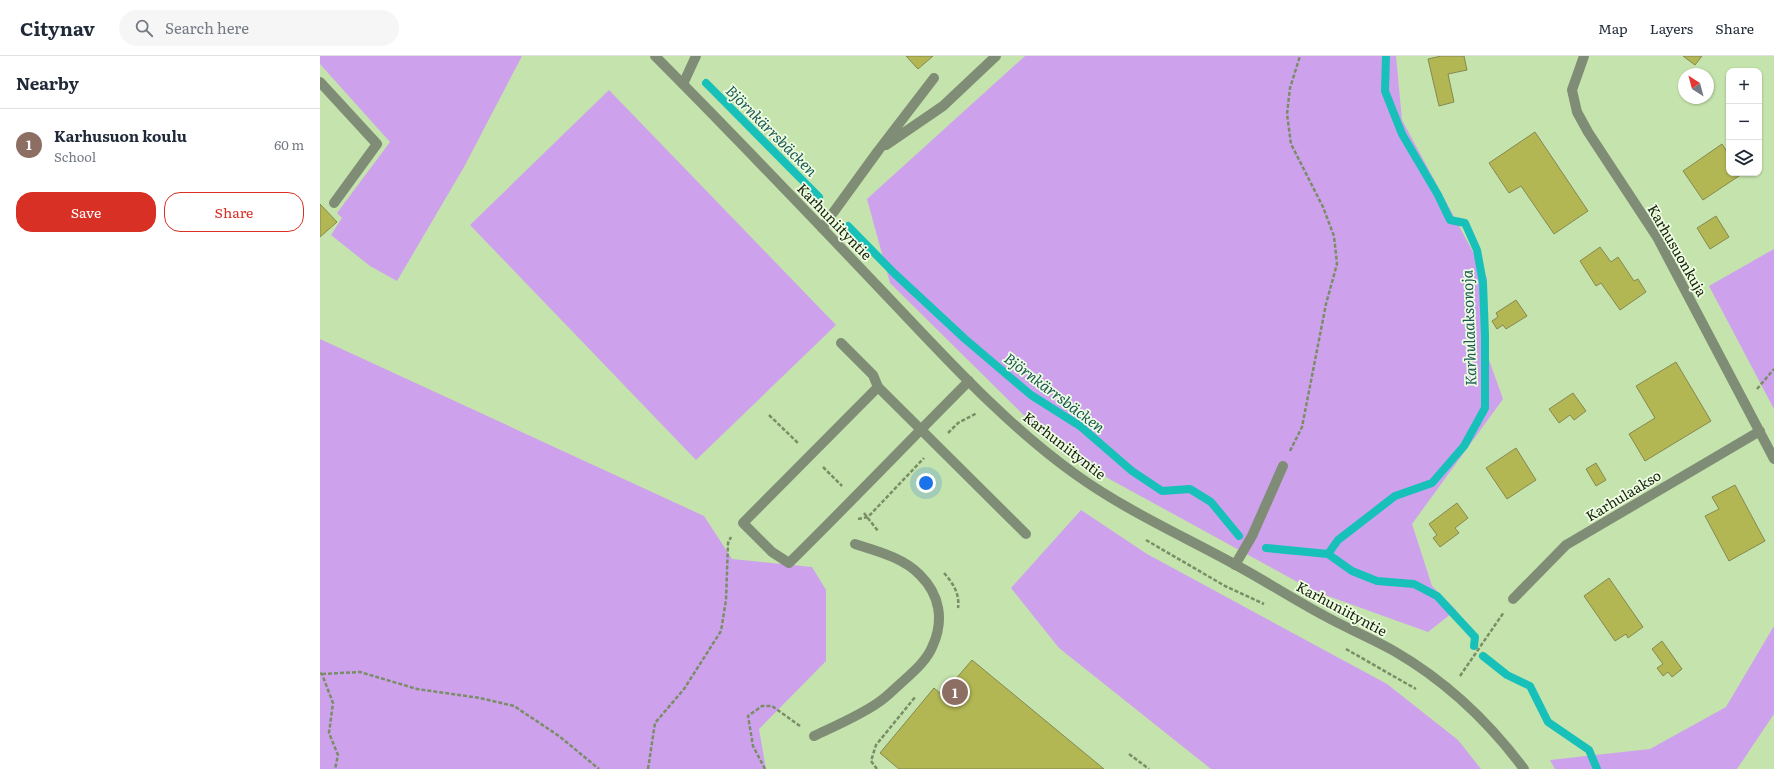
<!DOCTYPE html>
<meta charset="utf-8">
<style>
:root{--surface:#fff;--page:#f6f6f7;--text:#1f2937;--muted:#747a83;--line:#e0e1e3;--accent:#d93025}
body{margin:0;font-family:Literata,serif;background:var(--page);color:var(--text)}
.controls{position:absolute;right:12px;top:12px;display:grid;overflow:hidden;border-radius:8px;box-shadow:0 1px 3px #0004}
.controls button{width:36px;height:36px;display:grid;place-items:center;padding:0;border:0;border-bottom:1px solid var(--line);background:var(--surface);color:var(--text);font:20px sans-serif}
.compass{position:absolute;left:1358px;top:12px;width:36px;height:36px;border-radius:50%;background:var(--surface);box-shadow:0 1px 3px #0004;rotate:324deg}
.you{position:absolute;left:606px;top:427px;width:14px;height:14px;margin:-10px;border:3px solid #fff;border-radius:50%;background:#1a73e8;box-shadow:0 0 0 6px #1a73e833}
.badge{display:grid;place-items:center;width:26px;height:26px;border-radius:50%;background:var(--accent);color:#fff;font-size:13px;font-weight:700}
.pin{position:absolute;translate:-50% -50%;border:2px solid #fff;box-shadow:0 1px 4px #0006}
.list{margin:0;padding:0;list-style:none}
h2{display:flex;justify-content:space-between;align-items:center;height:52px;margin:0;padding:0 16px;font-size:17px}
h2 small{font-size:13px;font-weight:400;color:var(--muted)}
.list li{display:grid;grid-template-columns:26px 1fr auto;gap:12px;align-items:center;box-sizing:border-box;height:72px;padding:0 16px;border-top:1px solid var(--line)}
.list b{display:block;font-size:15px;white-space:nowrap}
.list p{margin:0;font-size:13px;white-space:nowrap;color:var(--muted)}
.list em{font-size:13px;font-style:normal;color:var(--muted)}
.actions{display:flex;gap:8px;padding:12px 16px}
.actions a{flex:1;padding:9px 0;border:1px solid var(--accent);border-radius:16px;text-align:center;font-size:14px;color:var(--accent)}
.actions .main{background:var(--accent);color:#fff}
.icon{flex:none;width:22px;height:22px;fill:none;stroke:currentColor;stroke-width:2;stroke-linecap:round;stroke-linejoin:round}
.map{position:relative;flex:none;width:1454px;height:713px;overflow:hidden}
header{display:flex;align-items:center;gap:24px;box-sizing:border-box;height:56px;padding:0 20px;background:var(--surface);border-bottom:1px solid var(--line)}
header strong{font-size:19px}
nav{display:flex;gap:22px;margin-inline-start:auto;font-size:14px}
.search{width:280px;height:36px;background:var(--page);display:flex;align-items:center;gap:10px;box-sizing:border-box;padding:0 14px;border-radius:22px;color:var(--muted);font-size:15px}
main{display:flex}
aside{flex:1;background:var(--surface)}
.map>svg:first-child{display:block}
.green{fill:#cea1ed}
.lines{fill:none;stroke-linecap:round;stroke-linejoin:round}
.stream{stroke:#18c0ba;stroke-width:8}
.building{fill:#b2b653;stroke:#868950}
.path{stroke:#798e66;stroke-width:2.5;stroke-dasharray:4 2;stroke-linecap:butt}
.lane{stroke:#808d76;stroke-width:10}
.street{stroke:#808d76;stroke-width:10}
.labels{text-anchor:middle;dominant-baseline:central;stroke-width:3.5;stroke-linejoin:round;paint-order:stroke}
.street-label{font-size:14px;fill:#16210c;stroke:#effee3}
.water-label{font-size:15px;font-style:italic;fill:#1b5855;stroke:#effee3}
</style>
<header>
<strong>Citynav</strong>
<div class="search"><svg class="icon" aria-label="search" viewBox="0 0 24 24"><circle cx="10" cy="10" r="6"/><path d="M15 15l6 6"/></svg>Search here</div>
<nav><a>Map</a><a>Layers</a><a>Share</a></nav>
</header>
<main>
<aside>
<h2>Nearby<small></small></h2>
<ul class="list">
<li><span class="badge" style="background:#8d6e63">1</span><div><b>Karhusuon koulu</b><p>School</p></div><em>60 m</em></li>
</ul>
<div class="actions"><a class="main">Save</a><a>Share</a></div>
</aside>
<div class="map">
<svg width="1454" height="713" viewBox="0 0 1454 713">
<rect width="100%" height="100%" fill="#c5e3ac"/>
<path class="green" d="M0,0h202l-58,111 -67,114 -27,-15 -39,-31 11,-17 -5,-5 53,-71 -70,-78z
M705,0h371l6,64 85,158 -3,68 19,53 -91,125 20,62 24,24 -28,22 -114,-41 -252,-138 -172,-170 -23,-84z
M289,34l227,235 -140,135 -226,-235z
M1454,193v160l-65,-123z
M0,283l384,177 28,43 80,8 14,23v71l-67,68 7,40h-446z
M761,454l66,44 240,130 71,56 23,29h-270l-152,-121 -48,-60z
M1454,570v88l-37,55h-182l-5,-9 100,-11 76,-42z"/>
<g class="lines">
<path class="stream" d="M386,27l113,114
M528,170l46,47 71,66 66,56 49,31 52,45 30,20 28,-2 21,13 28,34
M946,492l62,6 24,17 25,10 37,3 23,12 38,41 -1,9
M1008,498l10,-14 57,-44 37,-13 32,-37 21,-38v-72l-2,-53 -6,-33 -12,-27 -15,-3 -12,-25 -36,-61 -17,-43 1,-35
M1163,600l24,19 23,11 18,36 41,28 8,19"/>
</g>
<path class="building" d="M586,0h27l-15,13z
M1121,0h23l3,14 -19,4 6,28 -15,4 -11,-47z
M1363,0h19l-7,9z
M1215,76l53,79 -34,23 -33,-48 -12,7 -20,-30z
M1402,88l7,11v18l13,1 -39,26 -20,-29z
M0,148l17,18 -17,15z
M1396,160l13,21 -19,12 -13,-21z
M1280,191l11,15 7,-5 16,24 4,-2 8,13 -26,18 -19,-27 -5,3 -16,-25z
M1196,244l11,16 -21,13 -3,-4 -6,4 -5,-8 6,-4 -2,-4z
M1356,306l35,59 -66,40 -16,-27 26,-16 -19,-32z
M1253,337l13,18 -12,9 -4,-5 -11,8 -10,-14z
M1196,392l20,32 -29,19 -21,-31z
M1276,407l10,17 -10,6 -10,-17z
M1415,429l30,56 -36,20 -24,-45 14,-7 -7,-12z
M1137,447l11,15 -13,10 4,5 -19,14 -7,-9 4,-3 -8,-11z
M1289,522l34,49 -15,11 -2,-4 -11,7 -31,-45z
M1342,585l20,28 -10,8 -4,-5 -5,4 -6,-8 6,-4 -11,-15z
M652,604l132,109h-205l-19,-16 54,-65 8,7z"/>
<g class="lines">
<path class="path" d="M1437,333l17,-20
M449,359l29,28
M628,377l10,-10 19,-10
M970,395l12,-24 24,-123 11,-40 -3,-28 -11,-29 -32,-63 -4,-30 3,-26 10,-32
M503,411l19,19
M544,457l14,18
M538,463l10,-2 56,-59
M826,484l79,46 39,18
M624,517c9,10 16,21 14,35
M1026,593l70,40
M0,617l2,1 11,29 -4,30 9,22 -3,14
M2,618l38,-2 57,17 63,9 34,8 45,30 40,33
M1140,620l44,-64
M809,698l20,15
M328,713l7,-46 29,-34 37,-58 5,-31 2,-57 3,-6
M445,713l-12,-23 -5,-30 14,-10h10l28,20
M557,713l-6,-8 5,-16 40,-49"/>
<path class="lane" d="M0,26l57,62 -43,59
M363,28l13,-28
M566,89l57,-39 53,-50
M502,172l56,-77 56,-73
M521,287l32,32 5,12
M649,325c-60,60 -119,122 -180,182l-17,-11 -29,-29 135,-136c49,49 99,98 148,147
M915,509l17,-29 31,-70
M494,680c21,-10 47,-21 65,-34 8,-5 14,-12 21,-18 12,-11 27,-23 33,-39 11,-25 7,-50 -13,-70 -16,-17 -43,-24 -65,-31"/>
<path class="street" d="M335,0c78,78 154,158 230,238 60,63 119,129 190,180 50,36 106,61 159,90 30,16 59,35 89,51 23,13 48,23 71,36 52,30 95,71 130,118
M1264,0l-12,34 5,22 11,20 69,105 117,222
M1193,543l53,-54 194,-114"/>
</g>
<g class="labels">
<g class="street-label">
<text transform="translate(515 165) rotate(46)">Karhuniityntie</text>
<text transform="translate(1358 194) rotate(60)">Karhusuonkuja</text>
<text transform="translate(745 389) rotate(38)">Karhuniityntie</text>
<text transform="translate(1303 439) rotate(-31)">Karhulaakso</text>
<text transform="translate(1022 552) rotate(28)">Karhuniityntie</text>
</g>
<g class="water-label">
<text transform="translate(452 74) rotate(45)">Björnkärrsbäcken</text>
<text transform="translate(1148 272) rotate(-92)">Karhulaaksonoja</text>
<text transform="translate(735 336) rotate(37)">Björnkärrsbäcken</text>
</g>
</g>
</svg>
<div class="controls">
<button>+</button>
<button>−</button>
<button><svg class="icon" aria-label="layers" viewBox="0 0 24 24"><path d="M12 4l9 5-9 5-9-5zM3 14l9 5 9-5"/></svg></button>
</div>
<svg class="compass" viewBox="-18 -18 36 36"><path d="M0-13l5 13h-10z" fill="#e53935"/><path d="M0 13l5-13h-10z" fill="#747a83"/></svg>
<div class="you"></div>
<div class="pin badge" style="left:635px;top:636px;background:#8d6e63">1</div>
</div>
</main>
